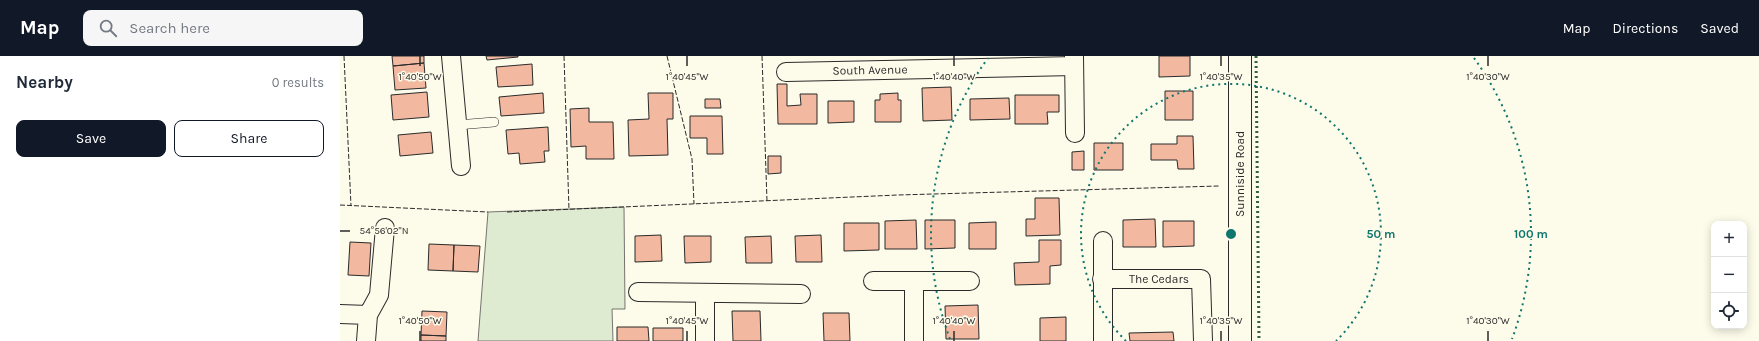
<!DOCTYPE html>
<meta charset="utf-8">
<style>
:root{--surface:#fff;--page:#f6f6f7;--text:#1f2937;--muted:#747a83;--line:#e0e1e3;--accent:#111827}
body{margin:0;font-family:Karla,sans-serif;background:var(--page);color:var(--text)}
.controls{position:absolute;right:12px;bottom:12px;display:grid;overflow:hidden;border-radius:8px;box-shadow:0 2px 10px #0003}
.controls button{width:36px;height:36px;display:grid;place-items:center;padding:0;border:0;border-bottom:1px solid var(--line);background:var(--surface);color:var(--text);font:20px sans-serif}
.list{margin:0;padding:0;list-style:none}
h2{display:flex;justify-content:space-between;align-items:center;height:52px;margin:0;padding:0 16px;font-size:17px}
h2 small{font-size:13px;font-weight:400;color:var(--muted)}
.actions{display:flex;gap:8px;padding:12px 16px}
.actions a{flex:1;padding:9px 0;border:1px solid var(--accent);border-radius:8px;text-align:center;font-size:14px;color:var(--accent)}
.actions .main{background:var(--accent);color:#fff}
.icon{flex:none;width:22px;height:22px;fill:none;stroke:currentColor;stroke-width:2;stroke-linecap:round;stroke-linejoin:round}
.map{position:relative;flex:none;width:1419px;height:285px;overflow:hidden}
header{display:flex;align-items:center;gap:24px;box-sizing:border-box;height:56px;padding:0 20px;background:var(--accent);color:#fff}
header strong{font-size:19px}
nav{display:flex;gap:22px;margin-inline-start:auto;font-size:14px}
.search{width:280px;height:36px;background:var(--page);display:flex;align-items:center;gap:10px;box-sizing:border-box;padding:0 14px;border-radius:8px;color:var(--muted);font-size:15px}
main{display:flex}
aside{flex:1;background:var(--surface)}
.map>svg:first-child{display:block}
.green{fill:#deebd1;stroke:#74746e}
.building{fill:#f2b8a0;stroke:#2b2b2b}
.lines{fill:none;stroke-linecap:round;stroke-linejoin:round}
.service-casing{stroke:#2b2b2b;stroke-width:10}
.minor-casing{stroke:#2b2b2b;stroke-width:20}
.secondary-casing{stroke:#2b2b2b;stroke-width:24}
.service{stroke:#fdfbea;stroke-width:9}
.minor{stroke:#fdfbea;stroke-width:18}
.secondary{stroke:#fdfbea;stroke-width:22}
.hedge{stroke:#34623c;stroke-width:3;stroke-dasharray:2 3;stroke-linecap:butt}
.fence{stroke:#2b2b2b;stroke-width:1;stroke-dasharray:5 2;stroke-linecap:butt}
.ticks{fill:none;stroke:#2b2b2b;stroke-width:1.5}
.ring{fill:none;stroke:#0f766e;stroke-width:2;stroke-dasharray:2 4}
.labels{text-anchor:middle;dominant-baseline:central;stroke-width:3;stroke-linejoin:round;paint-order:stroke}
.street-label{font-size:12px;fill:#2b2b2b;stroke:#fdfbea}
.ticks-label{font-size:10px;text-anchor:middle;fill:#2b2b2b;stroke:#fdfbea;stroke-width:3;stroke-linejoin:round;paint-order:stroke}
.centre{fill:#0f766e;stroke:#fdfbea;stroke-width:2}
.ring-label{font-size:12px;text-anchor:middle;font-weight:bold;fill:#0f766e;stroke:#fdfbea;stroke-width:3;stroke-linejoin:round;paint-order:stroke}
</style>
<header>
<strong>Map</strong>
<div class="search"><svg class="icon" aria-label="search" viewBox="0 0 24 24"><circle cx="10" cy="10" r="6"/><path d="M15 15l6 6"/></svg>Search here</div>
<nav><a>Map</a><a>Directions</a><a>Saved</a></nav>
</header>
<main>
<aside>
<h2>Nearby<small>0 results</small></h2>
<ul class="list">
</ul>
<div class="actions"><a class="main">Save</a><a>Share</a></div>
</aside>
<div class="map">
<svg width="1419" height="285" viewBox="0 0 1419 285">
<rect width="100%" height="100%" fill="#fdfbea"/>
<path class="green" d="M284,151l1,102h-13l1,32h-135l10,-129z"/>
<path class="building" d="M52,0h32v7l-31,3z
M146,0h32v1l-31,3z
M819,0h31v20l-31,1z
M84,7l2,25 -31,2 -2,-24z
M192,8l1,21 -35,2 -2,-20z
M437,28h10v22l14,-1 -1,-11h17v30h-39z
M611,31l1,33 -29,1 -1,-33z
M825,35h28v29h-28z
M87,36l2,25 -36,3 -2,-25z
M203,37l1,20 -43,3 -2,-19z
M308,37h25v26h-6l1,36 -39,1 -1,-36 21,-1z
M558,37v7h3v22h-26v-22h5v-6z
M675,39h44v17h-12l1,12h-33z
M669,42l1,21 -40,1v-21z
M365,43h15l1,9h-16z
M488,45h26v21l-26,1z
M249,52v14h24l1,37h-28v-13l-15,1 -1,-38z
M350,60h32l1,38h-16v-16h-17z
M208,71l1,24h-5l1,11 -25,2 -1,-11 -11,1 -2,-24z
M91,76l2,21 -33,3 -2,-21z
M837,80h16l1,33h-16l-1,-9h-26v-16h26z
M754,87h29v27h-29z
M744,95v19h-12v-18z
M428,100h13v17l-13,1z
M695,142h24l1,37 -34,1v-17h9z
M815,163l1,28h-33v-27z
M576,164l1,29h-32v-28z
M585,164h30v28l-30,1z
M823,165h31v25l-31,1z
M656,166v27h-27v-26z
M504,167h35v27l-35,1z
M321,179l1,26 -27,1v-26z
M481,179l1,27h-26l-1,-26z
M344,180h27v26l-26,1z
M431,180l1,27h-26l-1,-26z
M699,184h22v25l-11,1v18l-35,1 -1,-22 25,-1z
M10,186l21,1 -2,33 -21,-1z
M89,188l25,1 -1,26 -25,-1z
M114,189l26,1 -2,26 -25,-1z
M638,249l1,34h-33l-1,-33z
M82,255l25,1 -1,24 -25,-1z
M392,255h28l1,30h-28z
M483,257h26l1,28h-26z
M726,261v24h-26v-23z
M277,271h31l1,14h-32z
M313,272h30v13h-30z
M833,276l1,9h-44l-1,-8z
M81,279l25,1v5h-25z"/>
<g class="lines">
<defs>
<path id="service" d="M117,69l37,-3"/>
<path id="minor" d="M111,0l10,110
M734,0l1,77
M446,16l288,-6
M762,223h99l2,62
M533,225h97
M574,225v60
M298,236l163,2
M365,237v48
M0,258l28,1
M26,285l2,-26 11,-20 6,-67
M763,285v-100"/>
<path id="secondary" d="M900,285v-285"/>
</defs>
<use href="#service" class="service-casing"/>
<use href="#minor" class="minor-casing"/>
<use href="#secondary" class="secondary-casing"/>
<use href="#service" class="service"/>
<use href="#minor" class="minor"/>
<use href="#secondary" class="secondary"/>
<path class="hedge" d="M916,0l3,285"/>
<path class="fence" d="M4,0l7,150
M224,0l5,154
M327,0l25,103 2,45
M422,0l5,145
M0,149l148,7
M167,156l391,-17 321,-9"/>
</g>
<path class="ticks" d="M80,0v10M347,0v10M614,0v10M881,0v10M1148,0v10M0,175h10M80,275v10M347,275v10M614,275v10M881,275v10M1148,275v10"/>
<g class="ring">
<path d="M786 285A150 150 0 1 1 996 285"/>
<path d="M610 283A300 300 0 0 1 648 2M1134 2A300 300 0 0 1 1172 283"/>
</g>
<g class="labels">
<g class="street-label">
<text transform="translate(530 14) rotate(-1)">South Avenue</text>
<text transform="translate(900 118) rotate(-90)">Sunniside Road</text>
<text x="819" y="223">The Cedars</text>
</g>
</g>
<g class="ticks-label">
<text x="80" y="24">1°40'50"W</text>
<text x="347" y="24">1°40'45"W</text>
<text x="614" y="24">1°40'40"W</text>
<text x="881" y="24">1°40'35"W</text>
<text x="1148" y="24">1°40'30"W</text>
<text x="44" y="178">54°56'02"N</text>
<text x="80" y="268">1°40'50"W</text>
<text x="347" y="268">1°40'45"W</text>
<text x="614" y="268">1°40'40"W</text>
<text x="881" y="268">1°40'35"W</text>
<text x="1148" y="268">1°40'30"W</text>
</g>
<circle cx="891" cy="178" r="6" class="centre"/>
<g class="ring-label">
<text x="1041" y="182">50 m</text>
<text x="1191" y="182">100 m</text>
</g>
</svg>
<div class="controls">
<button>+</button>
<button>−</button>
<button><svg class="icon" aria-label="locate" viewBox="0 0 24 24"><circle cx="12" cy="12" r="6"/><path d="M12 2v4M12 18v4M2 12h4M18 12h4"/></svg></button>
</div>
</div>
</main>
